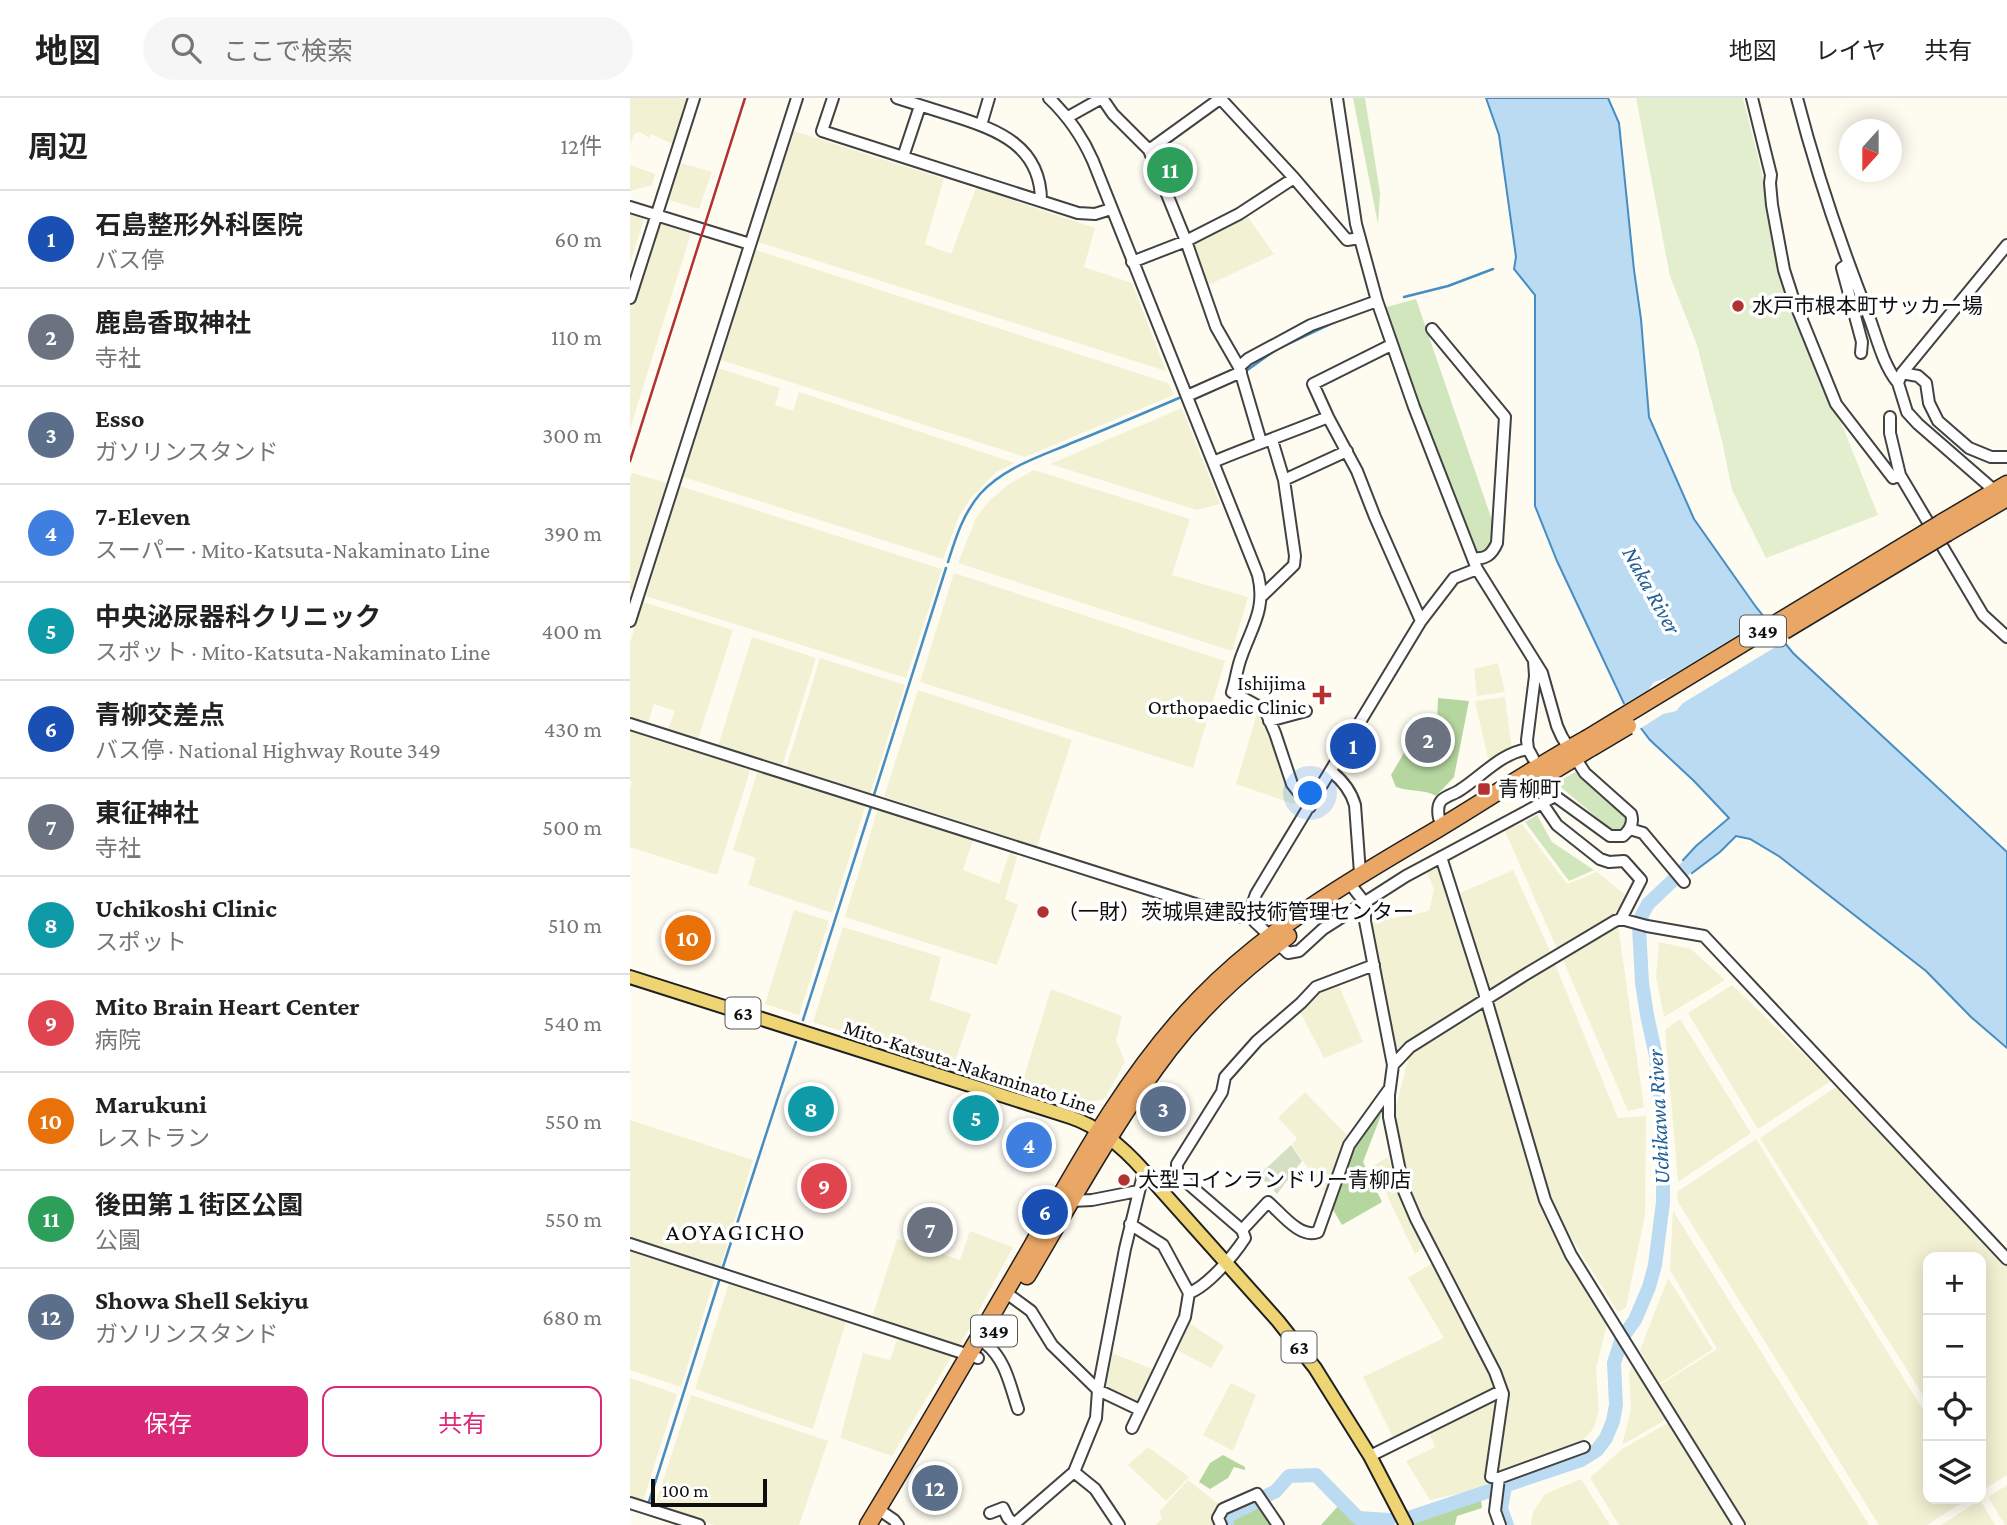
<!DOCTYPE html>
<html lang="ja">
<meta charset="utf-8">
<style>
:root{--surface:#fff;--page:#f6f6f6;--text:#222;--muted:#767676;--line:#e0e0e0;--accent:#db2777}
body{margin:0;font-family:"Crimson Pro","Noto Sans JP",serif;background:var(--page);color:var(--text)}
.controls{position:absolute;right:21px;bottom:21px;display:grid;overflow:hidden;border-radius:14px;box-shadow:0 4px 18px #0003}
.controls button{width:63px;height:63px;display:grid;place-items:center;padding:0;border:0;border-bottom:2px solid var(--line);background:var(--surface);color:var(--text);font:35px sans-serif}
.compass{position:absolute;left:1209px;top:21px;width:63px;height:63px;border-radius:50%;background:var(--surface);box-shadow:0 4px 18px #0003;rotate:201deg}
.scale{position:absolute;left:21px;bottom:18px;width:116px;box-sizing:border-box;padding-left:7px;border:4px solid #0f0f0f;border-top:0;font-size:19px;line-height:24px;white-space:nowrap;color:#0f0f0f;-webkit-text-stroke:5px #fff;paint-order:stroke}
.you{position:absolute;left:681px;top:696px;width:24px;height:24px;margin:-18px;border:5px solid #fff;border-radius:50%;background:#1a73e8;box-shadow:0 0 0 10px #1a73e833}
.badge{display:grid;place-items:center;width:46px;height:46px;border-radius:50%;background:var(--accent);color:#fff;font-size:23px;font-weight:700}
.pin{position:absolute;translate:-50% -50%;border:4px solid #fff;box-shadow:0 2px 7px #0006}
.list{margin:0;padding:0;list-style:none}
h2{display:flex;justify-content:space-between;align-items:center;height:91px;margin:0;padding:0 28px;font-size:30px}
h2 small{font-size:23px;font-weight:400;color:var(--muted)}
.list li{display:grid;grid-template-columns:46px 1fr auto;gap:21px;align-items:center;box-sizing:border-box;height:98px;padding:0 28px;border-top:2px solid var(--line)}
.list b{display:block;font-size:26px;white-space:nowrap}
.list p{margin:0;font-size:23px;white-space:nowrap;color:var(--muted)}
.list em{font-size:23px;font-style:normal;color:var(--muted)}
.actions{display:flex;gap:14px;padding:21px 28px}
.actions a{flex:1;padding:16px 0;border:2px solid var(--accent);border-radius:14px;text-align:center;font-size:24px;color:var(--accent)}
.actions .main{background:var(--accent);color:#fff}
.icon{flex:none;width:38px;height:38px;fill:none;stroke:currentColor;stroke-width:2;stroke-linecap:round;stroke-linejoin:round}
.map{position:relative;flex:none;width:1377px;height:1427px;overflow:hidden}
header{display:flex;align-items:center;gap:42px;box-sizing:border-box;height:98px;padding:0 35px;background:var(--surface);border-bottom:2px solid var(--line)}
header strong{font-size:33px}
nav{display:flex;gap:38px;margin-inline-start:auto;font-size:24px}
.search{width:490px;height:63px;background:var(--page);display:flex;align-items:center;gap:18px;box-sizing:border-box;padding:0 24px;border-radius:38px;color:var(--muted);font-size:26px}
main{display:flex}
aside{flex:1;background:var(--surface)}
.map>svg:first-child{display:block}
.farmland{fill:#f2f1d3}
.green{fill:#d1e6bd}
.forest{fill:#b5d69e}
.cemetery{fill:#d5dfc3}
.pitch{fill:#e2eece}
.water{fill:#badbf2;stroke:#468dc3;stroke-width:2}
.pier{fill:#fefcf1}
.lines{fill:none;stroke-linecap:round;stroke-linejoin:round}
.stream{stroke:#468dc3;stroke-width:2.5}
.river{stroke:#badbf2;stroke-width:14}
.minor-casing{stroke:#424242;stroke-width:14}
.major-casing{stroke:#202020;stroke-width:16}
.highway-casing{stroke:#202020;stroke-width:19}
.minor{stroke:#fff;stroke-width:10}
.major{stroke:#eed472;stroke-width:12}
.highway{stroke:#e9a664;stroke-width:16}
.rail{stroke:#b43132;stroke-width:2.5}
.highway-bridge-casing{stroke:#202020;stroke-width:19;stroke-linecap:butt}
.highway-bridge{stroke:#e9a664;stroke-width:16}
.poi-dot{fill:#b43132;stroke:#fff;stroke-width:2.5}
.labels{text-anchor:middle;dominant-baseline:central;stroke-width:7;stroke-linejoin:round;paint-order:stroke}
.shield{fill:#fff;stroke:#575757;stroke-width:2}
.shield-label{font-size:19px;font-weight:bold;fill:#0f0f0f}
.poi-label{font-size:21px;fill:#0f0f0f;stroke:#fff;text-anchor:start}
.street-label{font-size:21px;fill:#0f0f0f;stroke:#fff}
.water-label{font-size:23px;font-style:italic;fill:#215f97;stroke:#fff}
.quarter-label{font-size:24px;letter-spacing:2px;fill:#0f0f0f;stroke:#fff}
</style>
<header>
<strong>地図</strong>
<div class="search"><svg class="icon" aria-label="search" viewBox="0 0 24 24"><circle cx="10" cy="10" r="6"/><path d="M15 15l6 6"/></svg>ここで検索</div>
<nav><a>地図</a><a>レイヤ</a><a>共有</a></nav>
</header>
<main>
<aside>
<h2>周辺<small>12件</small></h2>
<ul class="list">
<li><span class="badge" style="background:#1a4fb4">1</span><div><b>石島整形外科医院</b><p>バス停</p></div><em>60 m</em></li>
<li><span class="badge" style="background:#6b7280">2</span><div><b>鹿島香取神社</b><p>寺社</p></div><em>110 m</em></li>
<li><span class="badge" style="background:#5c6f8a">3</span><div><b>Esso</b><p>ガソリンスタンド</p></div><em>300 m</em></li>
<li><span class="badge" style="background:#3f7fe0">4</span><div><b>7-Eleven</b><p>スーパー · Mito-Katsuta-Nakaminato Line</p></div><em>390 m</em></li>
<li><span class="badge" style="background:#0f9aa8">5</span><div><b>中央泌尿器科クリニック</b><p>スポット · Mito-Katsuta-Nakaminato Line</p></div><em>400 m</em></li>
<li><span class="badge" style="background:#1a4fb4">6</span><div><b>青柳交差点</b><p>バス停 · National Highway Route 349</p></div><em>430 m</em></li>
<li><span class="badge" style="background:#6b7280">7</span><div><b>東征神社</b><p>寺社</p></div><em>500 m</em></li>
<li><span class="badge" style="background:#0f9aa8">8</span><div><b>Uchikoshi Clinic</b><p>スポット</p></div><em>510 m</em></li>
<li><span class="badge" style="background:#e0444e">9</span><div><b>Mito Brain Heart Center</b><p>病院</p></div><em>540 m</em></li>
<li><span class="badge" style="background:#e8710a">10</span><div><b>Marukuni</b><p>レストラン</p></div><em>550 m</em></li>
<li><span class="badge" style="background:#2e9e5b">11</span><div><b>後田第１街区公園</b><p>公園</p></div><em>550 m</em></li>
<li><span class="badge" style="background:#5c6f8a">12</span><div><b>Showa Shell Sekiyu</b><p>ガソリンスタンド</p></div><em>680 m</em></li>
</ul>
<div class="actions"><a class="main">保存</a><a>共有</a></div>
</aside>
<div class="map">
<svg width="1377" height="1427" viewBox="0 0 1377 1427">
<rect width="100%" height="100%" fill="#fefcf1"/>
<path class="farmland" d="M0,0h57l-15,46 -21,-10 -2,4 -9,-6 -6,2 -4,12z
M164,33l150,48 -19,65 26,10 25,-66 119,40 -11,39 48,16 34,88 -408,-129z
M47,64l35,10 -13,37 -34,-10z
M0,67l25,9 -3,11 -22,6z
M615,115l29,41 -68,32 -17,-43z
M0,116l14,5 -14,44z
M28,122l34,10 -62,199v-121z
M126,152l412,133 6,12 -149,62 -304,-97z
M88,270l62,20 -5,17 18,6 6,-19 216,71 -19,9 -25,26 -12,18 -16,43 -260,-82z
M552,310l38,96 -23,6 -147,-46z
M404,372l156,49 -18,56 76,22 -16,54 -274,-88 19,-47 12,-15 20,-17z
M2,375l35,10 -34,108 -3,-1v-112z
M50,388l262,83 -36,109 -260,-82z
M324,475l271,88 -32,107 -273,-86z
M13,504l90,28 -35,109 -30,-10 7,-18 -21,-7 -6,19 -18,-6v-74z
M122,539l64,21 -34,108 -64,-20z
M190,560l85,27 -35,109 -84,-26z
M868,565l7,29 -28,4 -3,-27z
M288,592l154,50 -35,106 -153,-49z
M875,599l7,53 -23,13 -14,-62z
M627,616l2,1 7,12 17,54 14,21 -3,2 -58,-20z
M0,632l121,38 -34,107 -87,-28v-59l2,-6 -2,-1z
M128,672l108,34 -34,109 -84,-28 8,-27 -23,-8z
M251,711l92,31 -10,30 36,14 11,-32 7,5 -12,42 13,6 -21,60 -152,-48 32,-105z
M892,726l45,60 30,-12 29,23 -8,20 -60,36 -54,-122z
M808,764l44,135 -86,55 -27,-129 60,-12 5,-22 -7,-16z
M883,772l39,85 -61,37 -31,-99z
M164,812l35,11 -30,94 -34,-11z
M988,827l26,182 -16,4 -65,-151z
M213,829l98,30 -11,43 41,14 -18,53 -140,-45z
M1029,844l32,7 34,31 -61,37 -8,-40z
M925,866l63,154 28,-2 -1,99 -19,92 -8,5 -67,-106 -57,-203z
M707,883l26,61 -39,16 -25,-48 18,-19z
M1102,887l99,96 -73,48 -70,-116z
M421,891l71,27 -6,24 9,22 -20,36 -18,6 -66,-17z
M853,912l26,84 19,75 20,53 59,102 -11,45 3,41 -5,18 -12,13 -86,33 11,-67 -2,-21 -10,-27 -69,-128 -18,-41 -16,-68 17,-66z
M1050,921l71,114 -73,49 -13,-152z
M1209,987l168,180v210l-24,15 -2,-4v-229h-53v146l-168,-265z
M675,994l43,44 -20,61 -36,-52 5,-7 -19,-20z
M0,1022l123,40 -33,108 -90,-28z
M1126,1041l172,279v81h40l-41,26h-48l-201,-323 -1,-10z
M758,1059l18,52 19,37 -10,8 -42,-88z
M1043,1113l80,128 116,186h-123l-86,-140 57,-36 -47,-79z
M340,1133l43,16 -54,100 -87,-29 25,-79 63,21z
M0,1151l85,28 -34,110 -51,-17z
M804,1164l64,127 -103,52 -32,-64 81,-39 -36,-60z
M1038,1180l45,71 -54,35 -19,-34z
M100,1182l117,38 -34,111 -118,-40z
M556,1223l38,25 -13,22 -38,-20z
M268,1240l55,16 -61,102 -52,-18 23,-85 27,7z
M479,1254l48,19 -18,36 -38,-18z
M1003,1264l36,56 -47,27 9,-36 -2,-36z
M0,1280l47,16 -34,107 -13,-4z
M601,1285l25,12 -23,56 -30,-16z
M61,1297l137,46 -29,84h-85l-54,-17 -4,-6z
M870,1300l-14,90 -56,12 -24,-39 29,-14 -7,-16z
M1040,1324l65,103h-116l-29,-47 32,-29z
M518,1349l41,30 -23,24 -38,-36z
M951,1381l29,46h-79l2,-13 12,-18z
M558,1382l33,26 -8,12 3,7h-60l6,-7 -3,-6z
M1377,1387v40h-2l-17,-28z
M1350,1402l15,25h-54z"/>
<path class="green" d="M723,0h12l15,95 -2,31z
M534,43l26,47 -19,10 -18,-47z
M786,201l78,227 -3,23 -16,7 -92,-248z
M949,672l46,41 3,8 -6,13h-8l-58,-49z
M907,717l15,27 42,28 -25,11 -44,-59z"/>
<path class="forest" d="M808,600l31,3 -15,76 -18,19c-12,-7 -26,-4 -40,-9l-5,-12 17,-29 6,-20 9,-2 -1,23 14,6z
M753,1012l-20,52 19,40 -40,23 -10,-17 25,-71 10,-7z
M593,1357l22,12v3l-11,-3 -6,11 -18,11 -11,-7 11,-19z
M851,1401l1,9 -25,8 -2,9h-41l-3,-5z
M709,1407l19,16 33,2 2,2h-72z
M629,1408l14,19h-41l-2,-5z"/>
<path class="cemetery" d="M661,1047l11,16 -25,33 -18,-19z"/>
<path class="pitch" d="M1006,0h107l18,71 20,103 97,243 -112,43 -34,-68 -10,-49 -25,-96 -27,-69z"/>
<path class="water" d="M856,0h122l11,25 15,147 7,49 8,98 45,102 62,88 37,46 214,199v196l-36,-31 -45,-46 -146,-114 -30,-18 -14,-3 -16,16 -28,21 -9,-13 13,-14 33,-28 -35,-37 -44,-41 -23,-30 -70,-149 -22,-55v-211l-21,-26 2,-12 -17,-122z"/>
<path class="pier" d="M1138,519l19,23 -104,63 -7,8 -13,3 -25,16 -14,-18 -3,-6 27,-16 6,-8 13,-4z"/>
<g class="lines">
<path class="stream" d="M774,199l44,-11 45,-17
M616,273l31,-22 64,-30
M318,464c8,-25 15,-48 32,-68 24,-27 62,-38 94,-52 35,-14 70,-29 105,-44
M243,700l73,-230
M173,922l69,-216
M92,1172l74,-228
M18,1407l72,-227"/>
<path class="river" d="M875,1388l-4,23 6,16
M632,1400l14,-7 13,-15 27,-1 42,43 31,2
M779,1420l172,-58 16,-10 9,-12 7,-17 3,-16 -2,-42 8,-25 13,-18 14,-33 6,-22 8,-63v-65l-7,-81 -9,-41 -5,-32 -3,-56 3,-12 6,-11 39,-37
M597,1427l-3,-7 35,-18"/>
<defs>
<path id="minor" d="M203,0l-11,33 256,82 17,1 16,-5
M267,0c19,6 38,12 57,18 44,14 87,30 87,85
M419,0c20,19 33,38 44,63l165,414c8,33 -5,50 -16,80 -5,12 -6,25 -10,37l33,18 10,23 17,51 18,23
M472,0l11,16 36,36 37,91 30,86 23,40 22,75
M590,0l74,80 53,62 13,-2
M707,0l19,126 21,77 37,106 63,162
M1122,0l19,77 -1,8 2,22 12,65 9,28 43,106 57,74 7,-3
M1167,0c19,74 43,145 71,216 9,23 14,49 30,69
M438,19l34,-19
M351,27l8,-27
M519,52l72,-52
M273,59l17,-51
M0,109l120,37
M502,164l54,-21 53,-27 55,-36
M1218,166l-6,4 20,74 -1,11
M0,200l64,-200
M802,231l73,88 -8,126c-5,11 -11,17 -24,15
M761,247l-78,39 15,33 29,54 18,46 46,104
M609,269l9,-8 63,-34 66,-24
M1272,275l16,3 8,7 3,20 9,18 31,27 22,9h16
M557,298l54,-24
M1260,319v16l10,42 83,140 24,22
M583,364c38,-16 76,-29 115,-45
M654,382l63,-29
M1368,398l-3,-5 -77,-67 -11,-12 -9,-29 4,-10 105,-128
M632,498l32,-31 1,-9 -11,-76 -12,-40
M0,523l167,-523
M639,623l37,-10
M0,626l603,192 19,1
M903,660l-5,-9 -1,-9 8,-64 -1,-15
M702,674c11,9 19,19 23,33l5,68
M920,687l5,11 55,40h13c7,-6 11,-13 8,-22l-46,-41 -23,-36 -5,-11 -15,-53 -65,-104 -23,9 -33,43 -165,273 -6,17 5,11 33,31 11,-2 24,-22 83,-53 149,-80
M912,705l15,22 43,34 9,3 15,-1 17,19 -20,39
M809,720c-1,-5 -2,-12 2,-17 4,-5 14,-7 19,-11 22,-14 41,-37 68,-41
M1000,731l13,4 41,49
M811,759l43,135 61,208 26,55 168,270
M724,791l11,14v18l28,144 -4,30v22l15,74 12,28 79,153 8,22 -12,83 8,1 -4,33 5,14
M763,967l17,-18 113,-71 92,-55 6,-2 26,7 57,10 303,323
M442,1103l20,-1 46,-9
M500,1126l33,21 26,48 -4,24 -53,111
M612,1132l26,-28c13,11 32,37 50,30l31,-87 41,-57
M0,1146l348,114
M375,1194l26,19 21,34 46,45 42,20
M559,1195c19,-7 45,-38 56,-55l-3,-8 -65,-56v-10l45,-72 3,-15 32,-36 44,-38 15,-16 58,-22
M356,1246c20,16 24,42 32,65
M740,1358l129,-64 4,2
M444,1374l21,17 24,36
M869,1380l85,-31
M0,1405l69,22
M248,1411l16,11 4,5
M360,1415l13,-5 5,10 7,7
M383,1427l61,-53 22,-54 2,-28 27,-141 19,-78
M591,1427l-3,-7 5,-9 34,-15 21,31"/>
<path id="major" d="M0,879l440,140c30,10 53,30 74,54l134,150 37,47 55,88 36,69"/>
<path id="highway" d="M1311,425l66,-39
M1317,435l60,-35
M897,689l64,-39
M397,1178c45,-76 88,-155 142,-226 33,-43 76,-82 119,-114
M238,1427c56,-92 110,-186 164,-279 49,-87 98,-176 168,-248 67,-69 149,-117 231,-165 52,-31 102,-65 155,-94"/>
</defs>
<use href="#minor" class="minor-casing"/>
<use href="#major" class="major-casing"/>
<use href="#highway" class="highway-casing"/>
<use href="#minor" class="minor"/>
<use href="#major" class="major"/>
<use href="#highway" class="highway"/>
<path class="rail" d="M0,363l115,-363"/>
<defs>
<path id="highway-bridge" d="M1154,533l163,-98
M956,641l355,-216
M961,650l37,-22"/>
</defs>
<use href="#highway-bridge" class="highway-bridge-casing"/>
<use href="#highway-bridge" class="highway-bridge"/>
</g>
<g class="poi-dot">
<circle cx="1108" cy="208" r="7"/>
<path d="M688.5 586.5h7v7h7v7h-7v7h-7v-7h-7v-7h7z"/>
<rect x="847" y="684" width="14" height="14" rx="3.5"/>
<circle cx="413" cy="814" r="7"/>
<circle cx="494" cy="1082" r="7"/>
</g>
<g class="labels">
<g class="shield">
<rect x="1110" y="517.5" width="46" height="31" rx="5"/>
<rect x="95.5" y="899.5" width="35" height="31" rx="5"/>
<rect x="341" y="1217.5" width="46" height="31" rx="5"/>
<rect x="651.5" y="1233.5" width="35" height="31" rx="5"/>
</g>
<g class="shield-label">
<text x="1133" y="533">349</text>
<text x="113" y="915">63</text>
<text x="364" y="1233">349</text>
<text x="669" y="1249">63</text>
</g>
<g class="poi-label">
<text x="1122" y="208">水戸市根本町サッカー場</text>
<text x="676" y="585" text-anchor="end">Ishijima<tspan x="676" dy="24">Orthopaedic Clinic</tspan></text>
<text x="868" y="691">青柳町</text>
<text x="427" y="814">（一財）茨城県建設技術管理センター</text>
<text x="508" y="1082">大型コインランドリー青柳店</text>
</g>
<g class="street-label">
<text transform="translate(340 969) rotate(18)">Mito-Katsuta-Nakaminato Line</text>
</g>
<g class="water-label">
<text transform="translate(1022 492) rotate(61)">Naka River</text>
<text transform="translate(1028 1019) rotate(-93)">Uchikawa River</text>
</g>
<g class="quarter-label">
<text x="106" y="1133">AOYAGICHO</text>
</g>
</g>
</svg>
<div class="controls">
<button>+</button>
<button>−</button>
<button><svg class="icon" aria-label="locate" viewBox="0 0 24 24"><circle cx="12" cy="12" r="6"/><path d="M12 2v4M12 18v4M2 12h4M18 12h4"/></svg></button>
<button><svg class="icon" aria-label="layers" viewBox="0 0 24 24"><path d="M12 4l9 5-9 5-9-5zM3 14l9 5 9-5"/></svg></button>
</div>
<svg class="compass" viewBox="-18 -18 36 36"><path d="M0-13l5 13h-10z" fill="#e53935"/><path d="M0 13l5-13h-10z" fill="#767676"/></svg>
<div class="scale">100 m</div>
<div class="you"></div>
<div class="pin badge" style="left:723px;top:648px;background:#1a4fb4">1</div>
<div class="pin badge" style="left:798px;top:642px;background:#6b7280">2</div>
<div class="pin badge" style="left:533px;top:1011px;background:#5c6f8a">3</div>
<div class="pin badge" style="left:399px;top:1047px;background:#3f7fe0">4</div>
<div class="pin badge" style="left:346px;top:1020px;background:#0f9aa8">5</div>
<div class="pin badge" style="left:415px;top:1114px;background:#1a4fb4">6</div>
<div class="pin badge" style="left:300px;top:1132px;background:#6b7280">7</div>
<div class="pin badge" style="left:181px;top:1011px;background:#0f9aa8">8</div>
<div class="pin badge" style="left:194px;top:1088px;background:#e0444e">9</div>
<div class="pin badge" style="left:58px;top:840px;background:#e8710a">10</div>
<div class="pin badge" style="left:540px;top:72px;background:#2e9e5b">11</div>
<div class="pin badge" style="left:305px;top:1390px;background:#5c6f8a">12</div>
</div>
</main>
